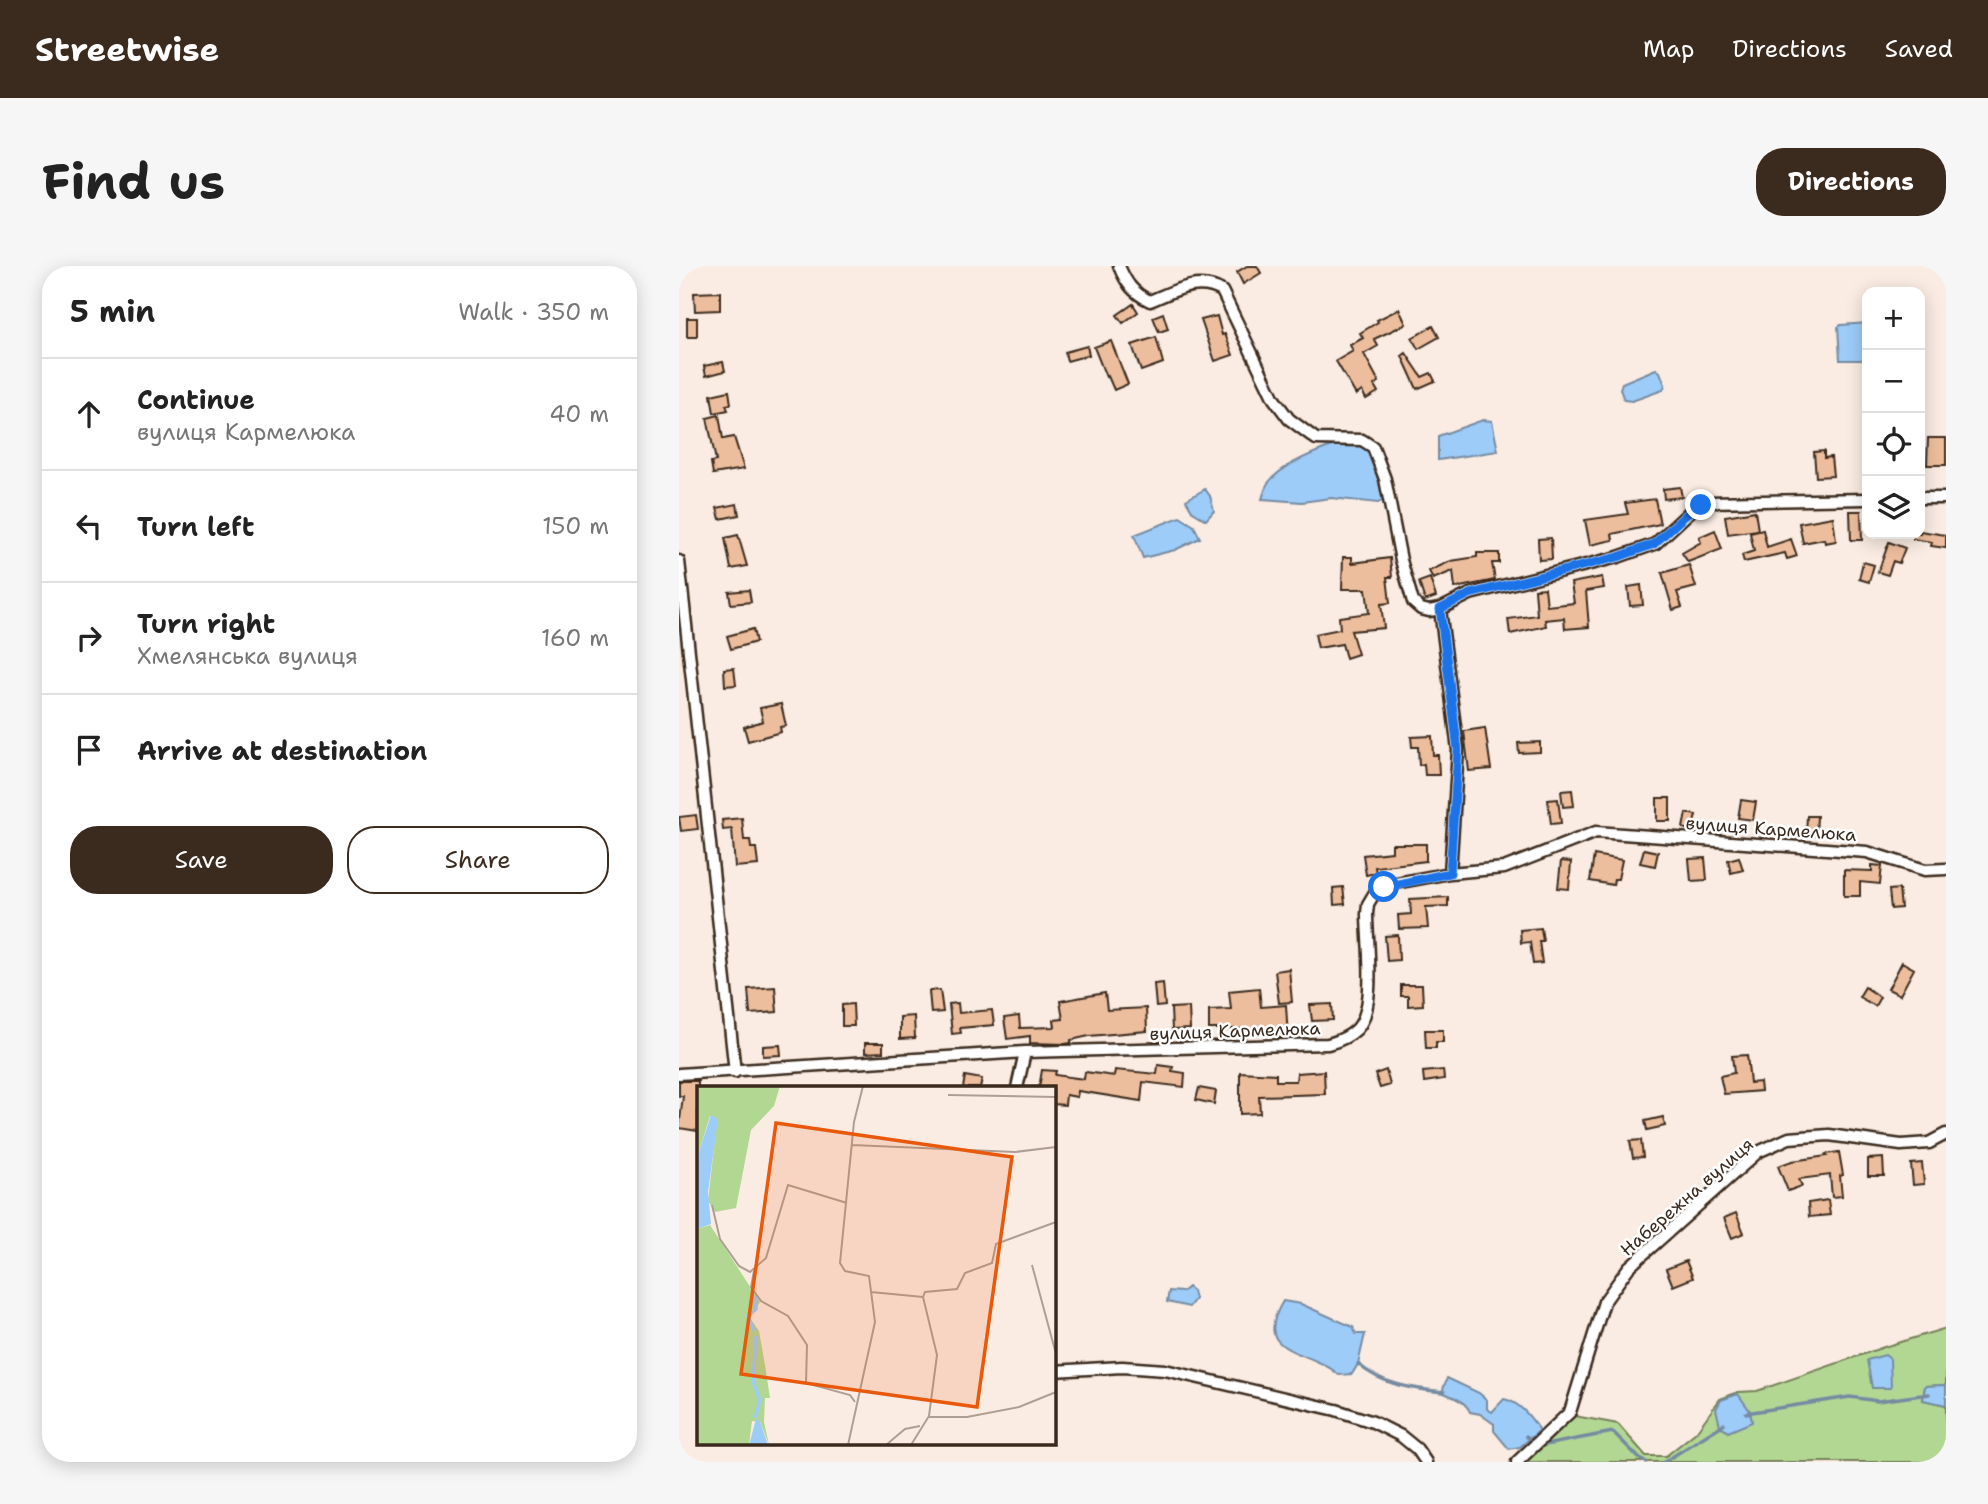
<!DOCTYPE html>
<meta charset="utf-8">
<style>
:root{--surface:#fff;--page:#f6f6f6;--text:#222;--muted:#767676;--line:#e0e0e0;--accent:#3b2a1e}
body{margin:0;font-family:"Shantell Sans",sans-serif;background:var(--page);color:var(--text)}
.controls{position:absolute;right:21px;top:21px;display:grid;overflow:hidden;border-radius:14px;box-shadow:0 4px 18px #0003}
.controls button{width:63px;height:63px;display:grid;place-items:center;padding:0;border:0;border-bottom:2px solid var(--line);background:var(--surface);color:var(--text);font:35px sans-serif}
.stop{position:absolute;width:21px;height:21px;margin:-16px;border:5px solid #1a73e8;border-radius:50%;background:#fff}
.stop.end{background:#1a73e8;border-color:#fff;box-shadow:0 2px 7px #0008}
.list{margin:0;padding:0;list-style:none}
h2{display:flex;justify-content:space-between;align-items:center;height:91px;margin:0;padding:0 28px;font-size:30px}
h2 small{font-size:23px;font-weight:400;color:var(--muted)}
.list li{display:grid;grid-template-columns:46px 1fr auto;gap:21px;align-items:center;box-sizing:border-box;height:112px;padding:0 28px;border-top:2px solid var(--line)}
.list b{display:block;font-size:26px;white-space:nowrap}
.list p{margin:0;font-size:23px;white-space:nowrap;color:var(--muted)}
.list em{font-size:23px;font-style:normal;color:var(--muted)}
.actions{display:flex;gap:14px;padding:21px 28px}
.actions a{flex:1;padding:16px 0;border:2px solid var(--accent);border-radius:28px;text-align:center;font-size:24px;color:var(--accent)}
.actions .main{background:var(--accent);color:#fff}
.icon{flex:none;width:38px;height:38px;fill:none;stroke:currentColor;stroke-width:2;stroke-linecap:round;stroke-linejoin:round}
.map{position:relative;flex:none;width:1267px;height:1196px;overflow:hidden;border-radius:28px}
header{display:flex;align-items:center;gap:42px;box-sizing:border-box;height:98px;padding:0 35px;background:var(--accent);color:#fff}
header strong{font-size:33px}
nav{display:flex;gap:38px;margin-inline-start:auto;font-size:24px}
.intro{display:flex;align-items:center;justify-content:space-between;box-sizing:border-box;height:168px;padding:0 42px}
h1{margin:0;font-size:49px}
.button{padding:18px 32px;border-radius:28px;background:var(--accent);color:#fff;font-size:24px;font-weight:700}
main{display:flex;gap:42px;padding:0 42px}
aside{flex:1;background:var(--surface);border-radius:28px;box-shadow:0 4px 18px #0003}
.map>svg:first-child{display:block}
.green{fill:#b2d793;stroke:#768058;stroke-width:2}
.water{fill:#9dccf9;stroke:#768ba1;stroke-width:2}
.lines{fill:none;stroke-linecap:round;stroke-linejoin:round}
.stream{stroke:#768ba1;stroke-width:3.5}
.building{fill:#edbe9d;stroke:#3b2a1e;stroke-width:2}
.street-casing{stroke:#3b2a1e;stroke-width:15}
.street{stroke:#fff;stroke-width:10}
.route{stroke:#1a73e8;stroke-width:9}
.labels{text-anchor:middle;dominant-baseline:central;stroke-width:5;stroke-linejoin:round;paint-order:stroke}
.street-label{font-size:18px;fill:#3b2a1e;stroke:#fff}
.inset-river{fill:none;stroke:#9dccf9;stroke-width:3.5}
.inset-road{fill:none;stroke:#ae9e94;stroke-width:2}
.view{fill:#e8590c;fill-opacity:0.15;stroke:#e8590c;stroke-width:3.5}
.inset-edge{fill:none;stroke:#3b2a1e;stroke-width:3.5}
</style>
<header>
<strong>Streetwise</strong>
<nav><a>Map</a><a>Directions</a><a>Saved</a></nav>
</header>
<div class="intro"><h1>Find us</h1><a class="button">Directions</a></div>
<main>
<aside>
<h2>5 min<small>Walk · 350 m</small></h2>
<ul class="list">
<li><svg class="icon" aria-label="ahead" viewBox="0 0 24 24"><path d="M12 20V5M6 11l6-6 6 6"/></svg><div><b>Continue</b><p>вулиця Кармелюка</p></div><em>40 m</em></li>
<li><svg class="icon" aria-label="left" viewBox="0 0 24 24"><path d="M17 20v-9H6M10 6l-5 5 5 5"/></svg><div><b>Turn left</b></div><em>150 m</em></li>
<li><svg class="icon" aria-label="right" viewBox="0 0 24 24"><path d="M7 20v-9h11M14 6l5 5-5 5"/></svg><div><b>Turn right</b><p>Хмелянська вулиця</p></div><em>160 m</em></li>
<li><svg class="icon" aria-label="arrive" viewBox="0 0 24 24"><path d="M6 21V4h12l-3 4 3 4H6"/></svg><div><b>Arrive at destination</b></div></li>
</ul>
<div class="actions"><a class="main">Save</a><a>Share</a></div>
</aside>
<div class="map">
<svg width="1267" height="1196" viewBox="0 0 1267 1196">
<rect width="100%" height="100%" fill="#faece2"/>
<filter id="ink" filterUnits="userSpaceOnUse"><feTurbulence type="fractalNoise" baseFrequency=".0143" numOctaves="2"/><feDisplacementMap in="SourceGraphic" scale="14" xChannelSelector="R" yChannelSelector="G"/><feConvolveMatrix kernelMatrix="1 2 1 2 8 2 1 2 1" color-interpolation-filters="sRGB"/></filter>
<g filter="url(#ink)">
<path class="green" d="M1267,1062v57l-21,1 -2,14 23,5v57h-427l56,-46 43,8 28,32h20l30,-24 24,-33 18,-7 19,-1 127,-44z"/>
<path class="water" d="M1188,57v37h-27l-2,-33 3,-2z
M977,103l4,3 5,13 -2,5 -31,11 -8,-1 -4,-11 2,-6z
M804,154l9,1 6,30 -60,9v-24z
M659,178l23,2 14,8 10,45 -7,4 -47,-5 -29,4 -40,-3c2,-5 3,-12 6,-16 14,-18 49,-32 70,-39z
M526,223l5,7 4,15 -8,9 -13,-8 -7,-12z
M501,251l14,9 6,12 -25,12 -32,8 -9,-23z
M509,1021l5,4 2,8 -6,8 -22,-5 2,-11 13,1z
M604,1035l18,3 52,23 3,7h9l-7,30 -6,10 -13,1c-31,-28 -89,-19 -56,-74z
M1206,1089l5,4 1,29h-19l-5,-28z
M768,1112l32,15 8,7v9l5,3 12,-13c17,4 26,18 36,31l-20,17 -11,2 -15,-18v-7l-14,-10 -10,-2c-5,-12 -18,-15 -28,-20z
M1267,1119v20l-23,-5 2,-14z
M1059,1128l12,17 2,11 -24,10 -8,-6 -4,-17 5,-9z"/>
<g class="lines">
<path class="stream" d="M679,1098c24,21 55,25 86,28
M1067,1147l104,-16 28,4 51,-7
M847,1170l14,10 73,-14 27,27 6,3
M985,1196l60,-38"/>
</g>
<path class="building" d="M568,0h10l4,7 -18,11 -6,-12z
M41,26v18l-25,1 -1,-18z
M454,38l5,8 -15,11 -6,-8z
M720,43l7,15 -32,15 4,7 -14,8 15,28 -5,3 4,7 -12,7 -4,-8 -6,4 -20,-34 17,-10 -3,-6 13,-7 -3,-5 18,-11 -1,-2z
M484,47l5,16 -9,3 -6,-15z
M538,50l5,19 3,-1 8,21 -18,6 -14,-41z
M8,52h10v19h-10z
M754,60l6,11 -21,12 -6,-11z
M477,71l7,26 -22,8 -9,-26z
M432,75l17,43 -14,6 -6,-14 -2,1 -12,-30z
M408,80l2,9 -22,6 -2,-9z
M727,87l16,24 9,-4 4,8 -18,8 -15,-33z
M44,96l2,9 -19,5 -2,-10z
M50,125l2,13 -5,1 2,5 -14,3 -3,-18z
M40,149l4,24 11,-2 10,32 -31,5 -2,-12 5,-1 -9,-43z
M1249,172h18v27h-19z
M1145,185v7l7,-1 2,19 -17,1 -2,-25z
M1001,221l2,10 -18,2 -1,-10z
M976,233l5,25 -48,10 1,6 -23,5 -5,-25 43,-6 -3,-11z
M58,238l2,11 -19,4 -3,-11z
M1076,245l3,19 -30,4 -3,-18z
M1171,245h11l1,29h-11z
M1154,251l3,24 -11,2 -1,-4 -21,4 -4,-20z
M1036,264l7,19 -34,13 -6,-9 19,-11 -2,-5z
M1084,264l4,17 24,-8 6,17 -10,3 -2,-6 -41,9 -2,-7 12,-4 -4,-18z
M1241,265l26,4v13l-15,-2 1,-4 -19,-3v-5h7z
M59,269l9,31 -16,3 -6,-31z
M872,272l1,21 -13,1 -1,-21z
M1210,276l16,6 -6,15 -6,-2 -5,14 -10,-3z
M798,287h22v10h-7l3,17 -40,8 -2,-17 -20,8 -4,-8 22,-10 26,-4z
M664,291h9v6l38,-5 2,19h-5l3,26 -9,1 3,24 -33,3 7,23 -12,4 -4,-14 -24,4 -3,-14 25,-5 -1,-12 30,-4 -3,-24h-24z
M1184,296l11,3 -5,17 -10,-3z
M1010,299l7,22 -19,5 5,15 -9,3 -11,-37z
M923,311l2,11 -18,3 3,36 -24,2 -1,-11 -19,2 1,6 -36,8 -2,-15 29,-4 -2,-26 10,-1 2,18 27,-3 -3,-20z
M751,312l6,19 -11,4 -6,-19z
M962,319l2,20 -13,1 -2,-19z
M70,324l2,12 -20,2 -2,-12z
M74,363l3,13 -25,7 -4,-13z
M55,402l2,17 -11,1 -1,-17z
M102,438l5,22 -6,1 1,5 -33,9 -4,-14 19,-6 -3,-13z
M806,462l6,41 -22,2 -5,-40z
M753,470l1,19h5l1,20h-14l-1,-11 -5,1 -1,-18h-6l-1,-10z
M861,476v10l-21,1 -1,-10z
M893,524l2,16 -11,1 -2,-16z
M978,532h13v23h-13z
M879,533l3,24 -10,1 -3,-24z
M1062,534l15,2 -3,18 -15,-2z
M1007,547l10,2 -4,16 -9,-3z
M17,549l2,14 -17,2 -2,-14z
M1128,550h10l-1,19 -10,-1z
M63,552l2,22h6l1,8h5l2,17 -23,2 -3,-38 -9,1 -1,-10z
M713,578h34v17l-51,6 1,6 -10,2 -3,-20 29,-3z
M965,583l14,3 -3,14 -15,-3z
M915,589l28,5 -4,19h-4l-1,6 -23,-4z
M1060,591l4,13 -12,3 -3,-13z
M1026,592l2,22 -16,1 -2,-22z
M882,595l10,1 -2,27 -11,-1z
M1193,599l10,1 -2,18 -20,-2v14h-16v-26l28,1z
M664,621l2,17 -11,1 -1,-17z
M1220,623l2,19 -10,1 -2,-19z
M769,631v9l-22,1 2,21 -29,1 -1,-14 13,-1 -1,-15z
M862,662l2,13h-4l3,22 -9,1 -3,-22 -9,1 -1,-13z
M719,669l1,25 -12,1 -2,-25z
M1223,696l12,7 -14,26 -12,-6z
M610,703l3,33 -13,1 -4,-32z
M484,717l2,23 -9,1 -2,-23z
M722,719h21l1,20 -15,1v-10h-7z
M96,721l2,25 -27,2 -2,-25z
M1186,721l15,10 -5,9 -16,-9z
M580,722l2,19 25,-2 2,33h-10l-1,-6 -27,2 -1,-5h-40v-19l22,-1 -2,-18z
M261,724l3,22 -12,1 -2,-22z
M426,727l2,17 39,-2 1,23 -58,5 -18,4v3l-6,1 -35,-1v-7l-23,3 -3,-21 15,-2 1,12 35,-1 -1,-7 9,-1 -3,-18z
M279,737l1,10 33,-3 2,15 -34,3 1,5 -9,1 -3,-30z
M174,738l1,22h-12v-21z
M653,738l1,16 -21,1 -2,-16z
M510,741l1,22 -18,1 -1,-22z
M235,750l1,22 -15,1v-22z
M746,764h18v12h-7v6h-10z
M186,777h18v9l-18,1z
M101,779l1,10 -18,1v-10z
M1068,789l3,28 10,-1 1,9 -37,3 -4,-18 14,-3 -2,-17z
M479,799l15,2 -1,4 13,2 -1,14 -41,-5 -2,19 -63,-10 -1,6 -11,-2 -1,10 -12,-1v-16h-14l3,-18 14,1 -1,4 29,4 1,-7 29,4 1,-6 42,4z
M707,804l4,15 -10,3 -5,-14z
M764,804l1,9 -20,3 -1,-10z
M645,805l1,23 -66,2 1,17 -20,1v-42l36,2v7h20l1,-8z
M286,810l17,3 -2,9h-17z
M0,815h19v50l-19,-3 4,-32h-4z
M520,822l17,3 -2,13 -18,-4z
M984,851l2,9 -18,4 -2,-9z
M962,874l2,17 -10,1 -3,-17z
M1160,886l4,23 -3,1 2,20 -10,1 -2,-22 -31,4 3,7 -14,5 -10,-25 14,-5 35,-5 -1,-2z
M1204,892l1,18h-16v-17z
M1243,897l2,21 -11,1 -2,-21z
M1149,934l2,15 -21,2 -1,-14z
M1057,947l8,20 -12,5 -8,-20z
M1007,995l7,17 -20,8 -7,-17z"/>
<g class="lines">
<defs>
<path id="street" d="M440,0c7,17 14,27 31,35 24,-10 48,-24 72,-10l52,108 15,20 27,20 46,1 11,7 12,32 16,81 12,42 8,7 8,2 11,-2 30,-15 148,-37 37,-13 40,-37 13,-5 159,-3
M1241,232h26
M0,295l56,511
M761,343l18,141 -8,123
M0,808l346,-22 303,-8c11,-3 21,-7 29,-15 20,-22 10,-86 10,-115l1,-10 6,-10 10,-7 12,-4 54,-10 54,-5 92,-36 271,20 58,18 21,-1
M338,822l8,-36
M374,1105l69,-4 43,3 171,40 37,12 28,14 16,13 9,13
M838,1196l53,-50 34,-110 25,-35 129,-115 31,-14 40,-3 72,10 28,-2 17,-9"/>
</defs>
<use href="#street" class="street-casing"/>
<use href="#street" class="street"/>
</g>
</g>
<g class="lines" filter="url(#ink)">
<path class="route" d="M705,621l66,-14 8,-123 -18,-141 30,-15 148,-37 36,-13 36,-33 11,-6"/>
</g>
<g class="labels">
<g class="street-label">
<text transform="translate(1092 563) rotate(4)">вулиця Кармелюка</text>
<text transform="translate(556 765) rotate(-2)">вулиця Кармелюка</text>
<text transform="translate(1008 931) rotate(-41)">Набережна вулиця</text>
</g>
</g>
<g transform="translate(18 820)">
<rect width="359" height="359" fill="#faece2"/>
<path d="M0,0h83l-6,20 -23,24 -15,78 -21,4 -7,-11 9,-81 -7,-4 -13,42zM13,139l50,77 -10,16 9,13 6,34 5,33h-5l-1,24 5,23 -9,-23 -8,-1 -3,24h-52v-216z" fill="#b2d793"/>
<path d="M14,29l7,4 -10,73 3,32 -14,5v-71zM59,333l4,3 8,23h-19z" fill="#9dccf9"/>
<path class="inset-river" d="M57,245l-6,-15 8,-7 -1,-13M58,332l5,-17 -7,-20 3,-45"/>
<path class="inset-road" d="M251,9l108,2M155,59l163,7 41,-5M15,119l8,34 19,27 11,6 16,-14 22,-73 59,18M335,179l24,89M57,185l-3,16 10,14 27,15 19,29 -1,38 44,12 5,7M174,206l52,5M226,211l2,-5 32,-3 8,-16 27,-10 4,-19 60,-22M232,331h38l52,-10 37,-15M151,359l27,-123 -6,-46 -24,-5 -5,-8 14,-141 9,-36M189,359l19,-16 15,-3M214,359l18,-29 8,-61 -14,-58"/>
<path class="view" d="M79,37l236,34 -35,250 -236,-33z"/>
<rect width="359" height="359" class="inset-edge"/>
</g>
</svg>
<div class="controls">
<button>+</button>
<button>−</button>
<button><svg class="icon" aria-label="locate" viewBox="0 0 24 24"><circle cx="12" cy="12" r="6"/><path d="M12 2v4M12 18v4M2 12h4M18 12h4"/></svg></button>
<button><svg class="icon" aria-label="layers" viewBox="0 0 24 24"><path d="M12 4l9 5-9 5-9-5zM3 14l9 5 9-5"/></svg></button>
</div>
<div class="stop" style="left:705px;top:621px"></div>
<div class="stop end" style="left:1022px;top:239px"></div>
</div>
</main>
